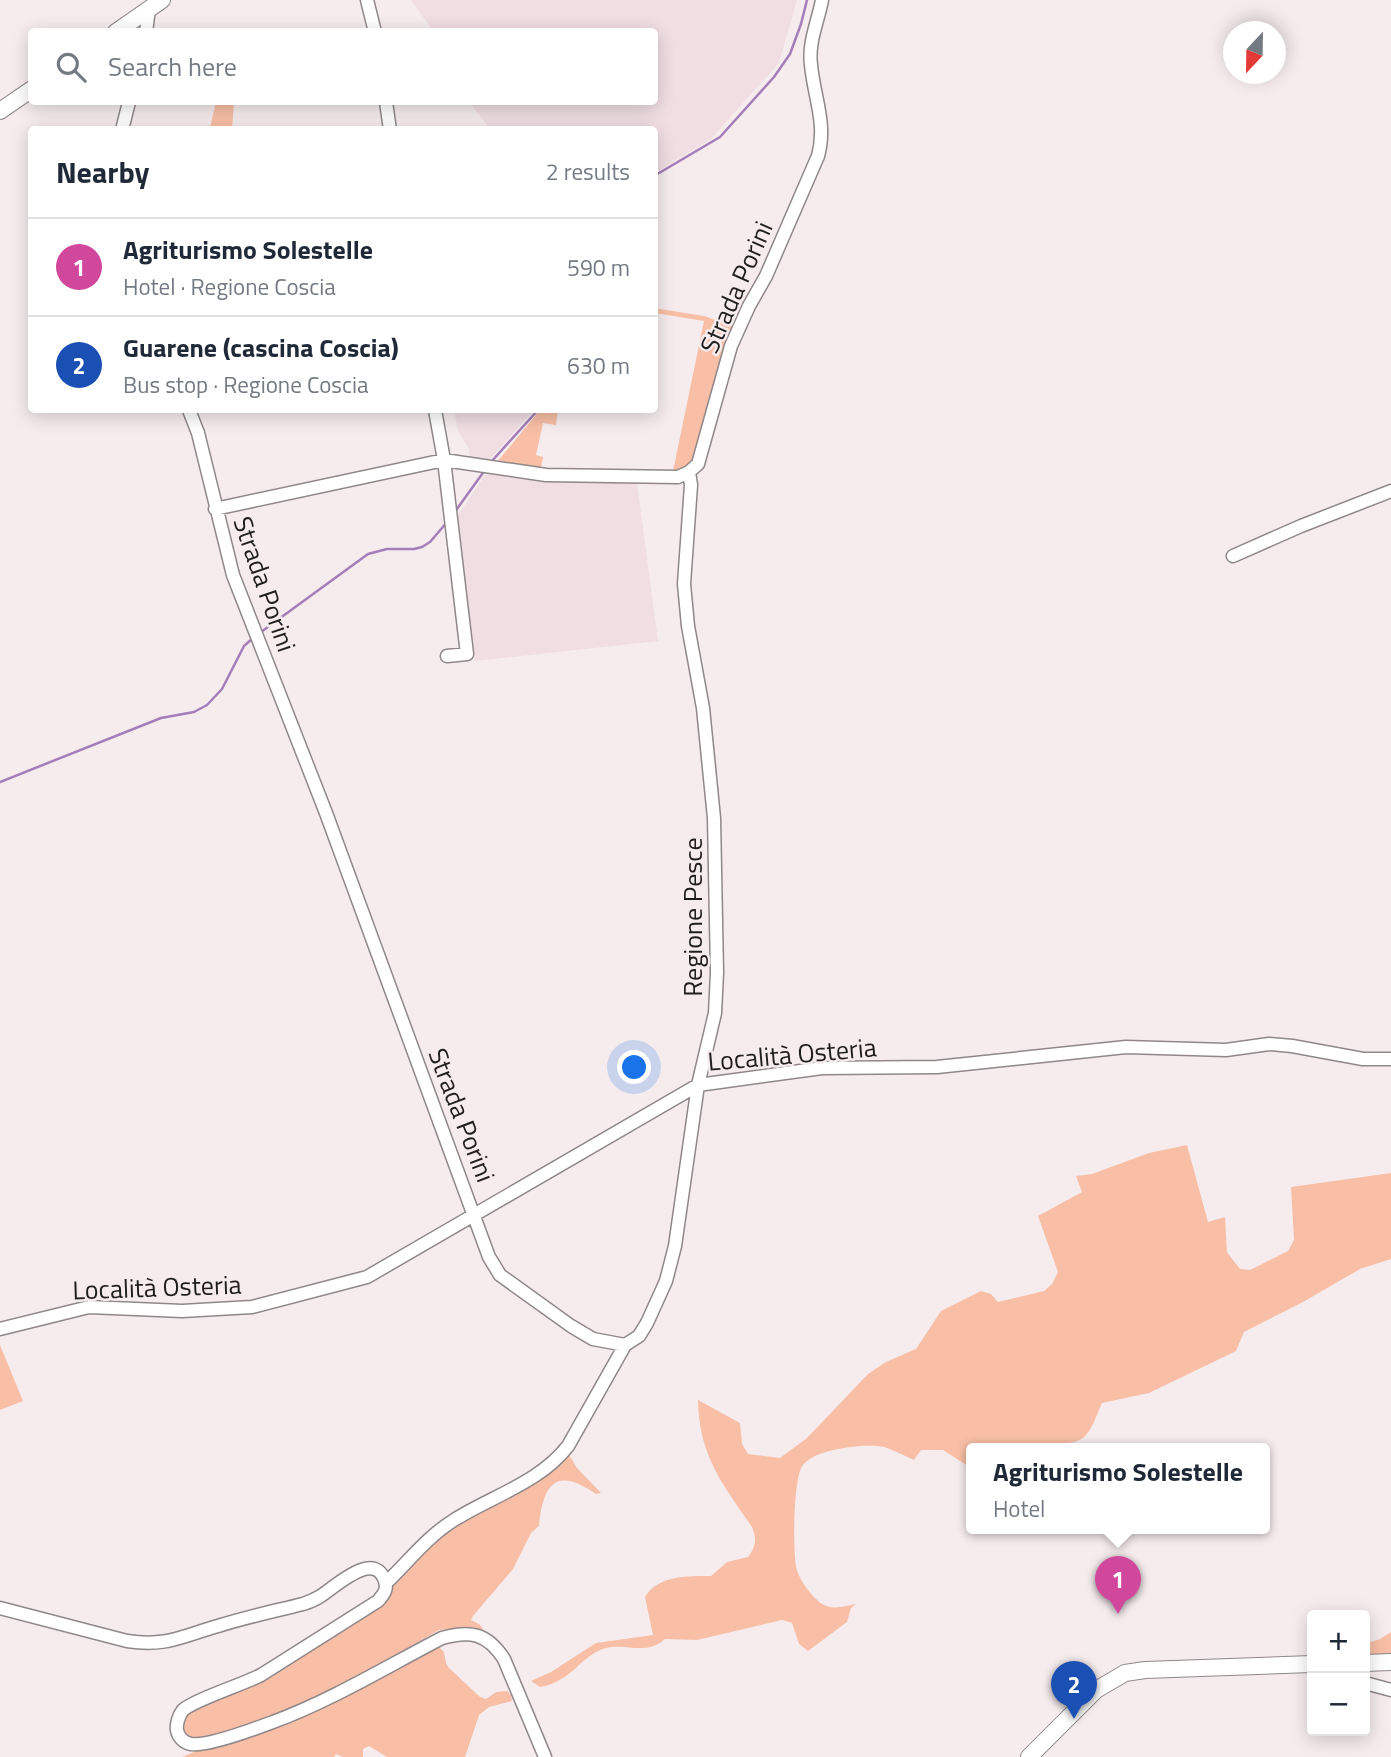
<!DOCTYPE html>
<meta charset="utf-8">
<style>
:root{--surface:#fff;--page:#f2f2f3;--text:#1f2937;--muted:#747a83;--line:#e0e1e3;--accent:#6f731b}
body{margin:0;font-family:"Titillium Web",sans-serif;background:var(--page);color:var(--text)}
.controls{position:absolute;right:21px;bottom:21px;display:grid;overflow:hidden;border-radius:7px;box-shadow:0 4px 18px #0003}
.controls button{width:63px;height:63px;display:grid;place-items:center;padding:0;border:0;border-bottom:2px solid var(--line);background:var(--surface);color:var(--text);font:35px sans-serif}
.compass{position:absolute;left:1223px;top:21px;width:63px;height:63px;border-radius:50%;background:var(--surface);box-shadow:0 4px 18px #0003;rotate:202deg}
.you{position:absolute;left:635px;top:1068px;width:24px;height:24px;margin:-18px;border:5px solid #fff;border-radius:50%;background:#1a73e8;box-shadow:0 0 0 10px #1a73e833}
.badge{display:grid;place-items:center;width:46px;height:46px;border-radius:50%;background:var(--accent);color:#fff;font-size:23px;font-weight:700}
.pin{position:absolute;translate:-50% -58px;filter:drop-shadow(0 2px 4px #0008)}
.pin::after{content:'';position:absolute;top:37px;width:24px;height:21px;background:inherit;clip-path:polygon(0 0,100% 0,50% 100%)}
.popup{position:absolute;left:966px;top:1443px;width:304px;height:91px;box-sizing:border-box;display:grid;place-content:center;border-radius:7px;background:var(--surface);filter:drop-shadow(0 2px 5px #0005);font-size:23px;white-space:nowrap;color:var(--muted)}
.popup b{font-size:26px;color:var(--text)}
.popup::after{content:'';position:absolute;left:50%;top:100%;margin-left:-14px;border:14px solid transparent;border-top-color:var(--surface)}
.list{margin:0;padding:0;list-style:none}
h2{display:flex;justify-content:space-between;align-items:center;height:91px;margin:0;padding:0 28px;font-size:30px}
h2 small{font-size:23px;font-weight:400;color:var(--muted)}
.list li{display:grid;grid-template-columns:46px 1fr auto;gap:21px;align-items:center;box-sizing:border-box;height:98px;padding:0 28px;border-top:2px solid var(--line)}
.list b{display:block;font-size:26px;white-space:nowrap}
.list p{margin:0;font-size:23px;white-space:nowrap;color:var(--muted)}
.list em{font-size:23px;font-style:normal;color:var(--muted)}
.icon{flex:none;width:38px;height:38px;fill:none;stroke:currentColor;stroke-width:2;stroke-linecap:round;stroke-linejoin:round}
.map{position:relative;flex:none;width:1391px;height:1757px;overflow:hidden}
.search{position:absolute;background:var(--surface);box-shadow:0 4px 18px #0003;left:28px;top:28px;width:630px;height:77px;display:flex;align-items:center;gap:18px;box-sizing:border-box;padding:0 24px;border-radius:7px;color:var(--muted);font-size:26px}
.panel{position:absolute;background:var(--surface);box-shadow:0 4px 18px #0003;left:28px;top:126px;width:630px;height:287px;border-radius:7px}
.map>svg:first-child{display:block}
.built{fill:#f0dee3}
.green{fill:#f8bfa6}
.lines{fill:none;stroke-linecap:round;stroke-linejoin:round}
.stream{stroke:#a47eb9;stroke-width:2.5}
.minor-casing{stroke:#8f8789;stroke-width:15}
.major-casing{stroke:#8f8789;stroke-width:18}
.minor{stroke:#fff;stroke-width:12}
.major{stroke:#fff;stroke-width:16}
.labels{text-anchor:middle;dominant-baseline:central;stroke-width:5;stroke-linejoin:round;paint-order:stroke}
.street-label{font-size:26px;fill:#201d1e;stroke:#f6ecee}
</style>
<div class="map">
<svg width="1391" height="1757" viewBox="0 0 1391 1757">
<rect width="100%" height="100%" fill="#f6ecee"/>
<path class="built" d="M411,0h386l-18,63 -68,76 -56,34 -1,-43 -164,-1 -21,-27h185v-70l-221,-1z
M454,410h80l-45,50 -19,-2 -1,-9 -11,-18z
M486,474l57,8 94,1 21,158 -183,20 -17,-146z"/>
<path class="green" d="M216,102h18l-2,27 -22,-1z
M654,308l50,8 28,10 -40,136 -12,9h-7l31,-150 -49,-8z
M540,410h18l-2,15 -13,-2 -7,32 7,2 -2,11 -44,-6z
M1187,1145l21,77 17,-5 2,35 13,17 10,1 38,-19 6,-11 -3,-53 100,-14v86l-31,10 -57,33 -59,30 -8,19 -87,42 -47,10c-6,12 -11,34 -25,38 -9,3 -16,2 -23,7h-24l-11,-5 -13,5h-35v20l-28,-18h-22l-7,10c-9,-4 -20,-10 -30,-13 -19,-4 -69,2 -81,18 -10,12 -10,84 -7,101 2,13 17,33 28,39 10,5 21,1 32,-1l-5,4 -4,14 -39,29 -9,-7 -7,-21 -10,-3 -85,20 -32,-1c-19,17 -37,4 -59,9 -26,7 -32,33 -66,39l-9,-6 20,-9 45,-29 57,-8 -8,-38c13,-22 43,-21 66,-21l16,-14 21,-5c8,-11 9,-18 4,-30 -30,-44 -53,-71 -54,-127l42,23 2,21 6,10 32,4 27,-20 61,-64 18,-12 30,-13 25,-38 40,-20 10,3 7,8 46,-11 8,-7 6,-12 -20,-56 44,-24 -6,-16 16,-2 57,-21z
M0,1345l23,56 -23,9z
M568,1453l9,15 24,25 -5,1c-40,-28 -53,-10 -57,32l-8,7 -18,36 -40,47 -2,4 8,4 5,6 -12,-3 -33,3 -127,73 -112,36 -14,-2 -4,-5 2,-14 5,-6 201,-122 31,-39 19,-16z
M1391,1632v25l-26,1v-14l15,-5z
M438,1646l6,6 2,11 3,5 31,29 6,2 10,-7 11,-1 4,4 1,6 -23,6 -10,8 -14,42h-78l-18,-11 -6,3v8h-20l-7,-3 -2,3h-152l34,-14 98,-31z"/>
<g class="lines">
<path class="stream" d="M654,176l66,-39 54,-60 16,-23 11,-30 6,-24
M491,462l47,-52
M454,513l31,-43
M261,632l107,-78 19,-5h27l8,-2 8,-5 18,-21
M0,782l161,-64 33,-6 13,-7 15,-16 22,-43 9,-8"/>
<defs>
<path id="minor" d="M367,0l8,32
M146,32l3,-23
M386,102l4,28
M122,130l7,-28
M189,410l9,23 35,142 93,238 163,444 11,18 71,51 22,13 32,6
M435,410l9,50 23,194 -20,2
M215,509l229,-49 102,15 132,2 11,-5 9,-8 33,-118 18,-40 17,-30 52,-120c9,-32 -4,-59 -7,-91 -3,-23 7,-43 11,-65
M1233,556l68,-30 90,-35
M0,1329l89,-22 93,4 70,-4 115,-30 331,-192 124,-17 115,-1 189,-20 100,3 43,-6 23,2 71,13h28
M625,1345l14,-9 8,-13 19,-42 9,-35 23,-161 17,-72 2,-40 -3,-155 -11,-110 -15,-82 -4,-42 7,-99 -2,-13
M386,1583c23,-22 41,-46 68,-63 40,-25 85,-37 114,-74l57,-101
M0,1608l127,33c40,6 55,-5 91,-15 28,-9 57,-15 85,-22 6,-2 11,-4 16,-7 14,-8 55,-49 66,-16 3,9 -2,14 -7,20l-117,74c-17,9 -67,25 -78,35 -4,5 -7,14 -6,20 1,7 7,13 14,14 16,3 66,-16 82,-22 59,-22 113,-55 169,-84 28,-8 45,-5 62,21l41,98
M1365,1683l26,7"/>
<path id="major" d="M116,32l46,-32
M0,111l32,-22
M1365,1663l26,-1
M1029,1757l67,-67 29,-17 20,-3 167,-6"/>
</defs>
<use href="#minor" class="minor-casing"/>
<use href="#major" class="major-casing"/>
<use href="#minor" class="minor"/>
<use href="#major" class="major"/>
</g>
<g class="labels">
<g class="street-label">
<text transform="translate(736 287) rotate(-66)">Strada Porini</text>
<text transform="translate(265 584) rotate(71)">Strada Porini</text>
<text transform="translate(692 917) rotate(-90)">Regione Pesce</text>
<text transform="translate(792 1054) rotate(-5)">Località Osteria</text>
<text transform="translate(462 1115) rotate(69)">Strada Porini</text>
<text transform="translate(157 1287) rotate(-2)">Località Osteria</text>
</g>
</g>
</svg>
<div class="controls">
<button>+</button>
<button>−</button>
</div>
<svg class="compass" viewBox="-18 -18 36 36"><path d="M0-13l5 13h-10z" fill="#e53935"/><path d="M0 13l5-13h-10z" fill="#747a83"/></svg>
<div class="you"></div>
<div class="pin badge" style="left:1118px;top:1614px;background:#d1479c">1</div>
<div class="popup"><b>Agriturismo Solestelle</b>Hotel</div>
<div class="pin badge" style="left:1074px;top:1719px;background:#1a4fb4">2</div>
<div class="search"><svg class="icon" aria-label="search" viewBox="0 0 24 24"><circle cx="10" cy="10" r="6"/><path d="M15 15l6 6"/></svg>Search here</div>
<section class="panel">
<h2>Nearby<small>2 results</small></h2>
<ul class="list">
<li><span class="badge" style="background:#d1479c">1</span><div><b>Agriturismo Solestelle</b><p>Hotel · Regione Coscia</p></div><em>590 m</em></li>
<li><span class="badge" style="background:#1a4fb4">2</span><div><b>Guarene (cascina Coscia)</b><p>Bus stop · Regione Coscia</p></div><em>630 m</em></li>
</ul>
</section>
</div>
